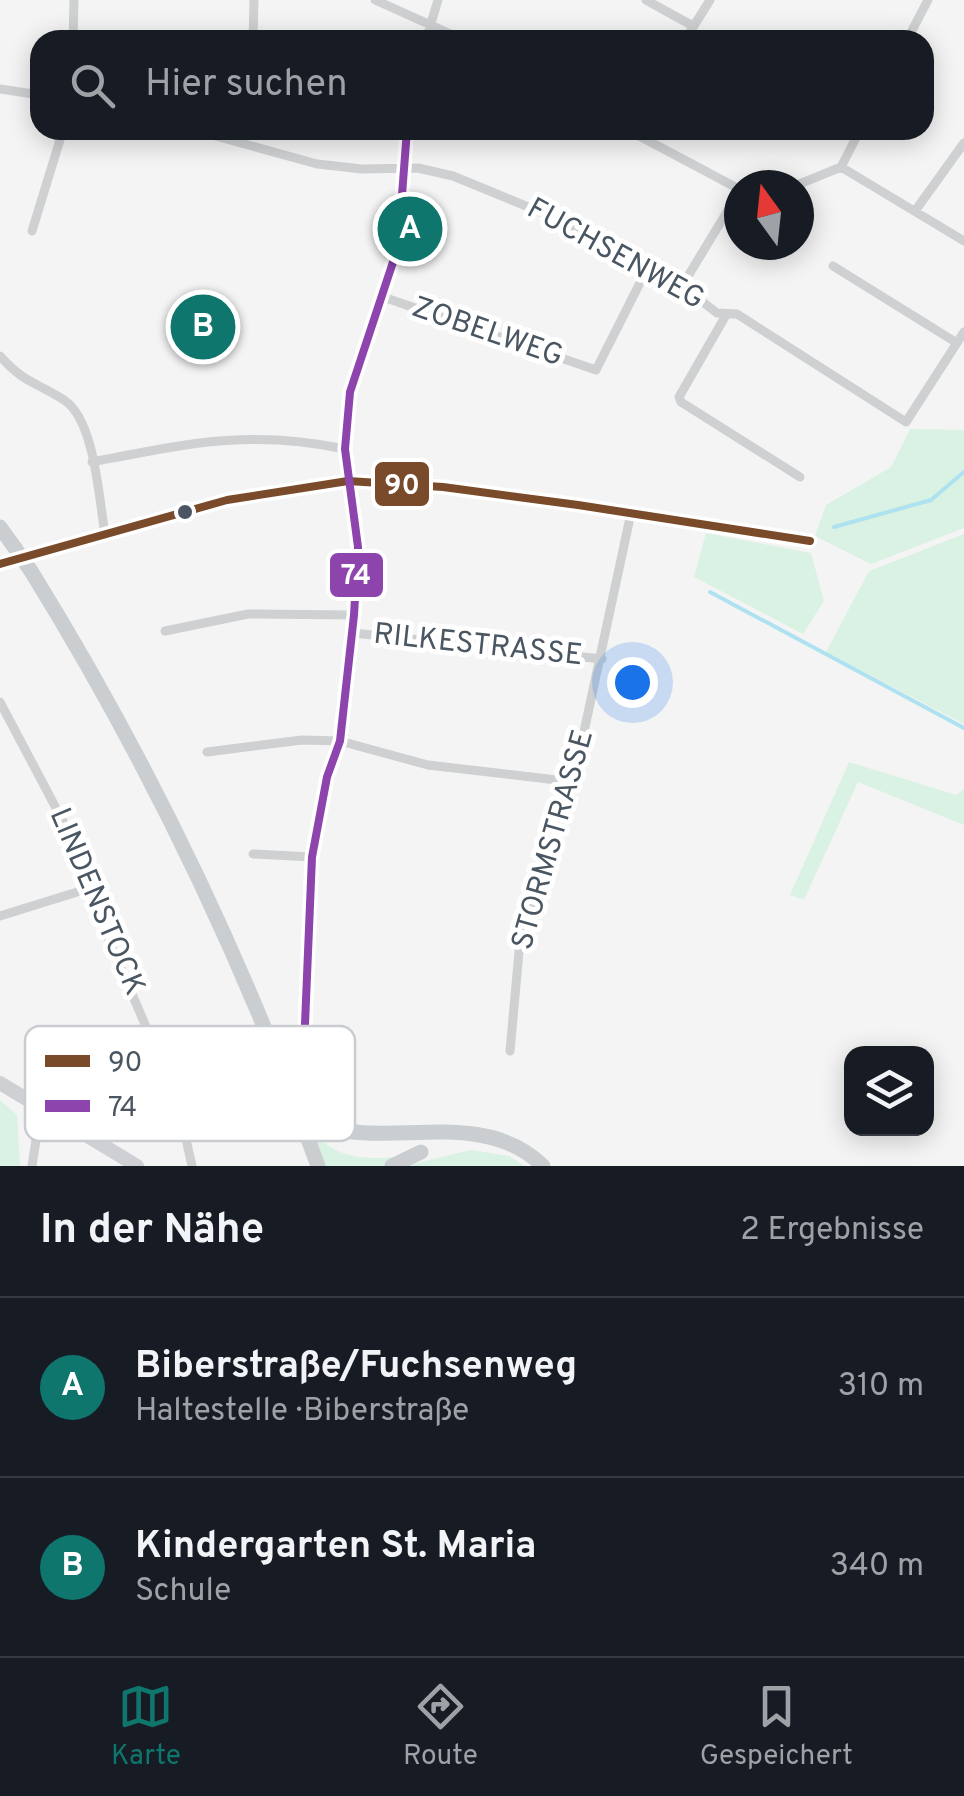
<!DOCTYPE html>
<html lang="de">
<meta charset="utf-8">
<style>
:root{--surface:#171b24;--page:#242831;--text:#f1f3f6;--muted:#9ea1a6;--line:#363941;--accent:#0f766e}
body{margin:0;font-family:Overpass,sans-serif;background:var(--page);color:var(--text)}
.controls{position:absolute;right:30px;bottom:30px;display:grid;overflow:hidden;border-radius:20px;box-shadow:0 5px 25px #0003}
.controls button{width:90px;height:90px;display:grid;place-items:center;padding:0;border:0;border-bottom:2px solid var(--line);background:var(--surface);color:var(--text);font:50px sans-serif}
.compass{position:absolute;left:724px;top:170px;width:90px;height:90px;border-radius:50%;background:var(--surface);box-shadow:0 5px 25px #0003;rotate:345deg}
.you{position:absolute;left:632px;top:682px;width:35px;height:35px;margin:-25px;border:8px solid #fff;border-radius:50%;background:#1a73e8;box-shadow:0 0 0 15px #1a73e833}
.badge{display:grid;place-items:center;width:65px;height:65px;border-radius:50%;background:var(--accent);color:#fff;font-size:32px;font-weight:700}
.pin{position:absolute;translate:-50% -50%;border:5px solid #fff;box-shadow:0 2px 10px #0006}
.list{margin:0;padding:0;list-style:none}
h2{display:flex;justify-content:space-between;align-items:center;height:130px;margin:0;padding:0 40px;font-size:42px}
h2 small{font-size:32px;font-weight:400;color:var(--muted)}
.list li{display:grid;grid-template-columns:65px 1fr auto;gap:30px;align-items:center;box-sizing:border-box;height:180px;padding:0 40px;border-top:2px solid var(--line)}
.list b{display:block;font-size:38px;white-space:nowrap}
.list p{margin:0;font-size:32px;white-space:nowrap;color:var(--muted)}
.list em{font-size:32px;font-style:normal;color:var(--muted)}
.icon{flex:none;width:55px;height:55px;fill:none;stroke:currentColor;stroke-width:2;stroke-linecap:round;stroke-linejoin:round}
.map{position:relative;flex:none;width:964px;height:1166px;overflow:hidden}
.search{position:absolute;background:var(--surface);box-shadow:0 5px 25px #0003;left:30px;right:30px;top:30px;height:110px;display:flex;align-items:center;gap:25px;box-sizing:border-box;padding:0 35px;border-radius:30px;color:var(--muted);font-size:38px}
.sheet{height:490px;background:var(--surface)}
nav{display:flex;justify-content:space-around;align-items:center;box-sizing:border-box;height:140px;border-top:2px solid var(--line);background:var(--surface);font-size:28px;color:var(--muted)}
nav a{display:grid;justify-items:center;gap:5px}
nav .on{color:var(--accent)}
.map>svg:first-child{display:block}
.green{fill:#d9f2e3}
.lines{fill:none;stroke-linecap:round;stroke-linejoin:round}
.stream{stroke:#aee2f0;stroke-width:4}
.street{stroke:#ced0d2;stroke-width:9}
.secondary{stroke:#ced0d4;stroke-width:14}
.primary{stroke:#caced1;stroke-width:15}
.primary-bridge{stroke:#caced1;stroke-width:15}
.bus-1-casing{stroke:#fff;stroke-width:15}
.bus-2-casing{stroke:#fff;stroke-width:15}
.bus-1{stroke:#7a4b2a;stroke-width:8}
.bus-2{stroke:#8e44ad;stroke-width:8}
.bus-dot{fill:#4a5661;stroke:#fff;stroke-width:4}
.labels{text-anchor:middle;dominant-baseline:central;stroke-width:10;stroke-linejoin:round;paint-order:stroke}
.street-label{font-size:30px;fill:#4a5661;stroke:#fff}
.key{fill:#fff;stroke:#c9ccd0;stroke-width:2.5}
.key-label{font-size:28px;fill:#4a5661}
.line-badge{stroke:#fff;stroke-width:4}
.badge-label{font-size:28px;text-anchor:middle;font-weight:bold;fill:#fff}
</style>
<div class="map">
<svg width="964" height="1166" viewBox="0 0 964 1166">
<rect width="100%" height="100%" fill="#f4f4f4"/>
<path class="green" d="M910,429l54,1v98l-93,36 -56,-28 11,-31 65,-38z
M706,533l105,20 13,48 -21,33 -109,-57z
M964,534v190l-138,-72 43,-81z
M849,762l107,33 8,-6v36l-106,-43 -54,118 -14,-5z
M0,1100l17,15 3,51h-20z
M309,1128c26,30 51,32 89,29l-11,9h-63z
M471,1150l38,6 16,10h-121z"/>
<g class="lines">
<path class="stream" d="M834,527l97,-27 33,-28
M710,592l254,136"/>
<path class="street" d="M375,0l89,40
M646,0l47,26
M73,40l1,-40
M253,40l1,-40
M426,40l12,-40
M685,40l25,-40
M907,40l21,-40
M0,89l40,6
M194,130l123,34 45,5 56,-1 35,8 102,42 127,68 35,27 20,1 169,108 58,-90
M628,130l111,59
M841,167l123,74
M797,185l44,-18 19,-37
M915,211l49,-68
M32,231l31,-101
M833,266l124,77
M682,286l57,-94
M383,297l213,73 52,-103
M726,315l-47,82 2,5 119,75
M0,356c24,27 36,26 64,44 31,20 35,100 41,134
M92,462c94,-18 157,-33 253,-13
M0,564l227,-64 121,-19 95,6 135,18 232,36
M165,631l83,-17 106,1
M353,633l249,26
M0,702l66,125 21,62 90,210 15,67
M207,752l95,-12 38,1 88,24 146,17
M253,854l59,3
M0,916l87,-27
M305,1024l7,-167 15,-80 13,-36 14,-126 4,-68 -13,-98 5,-57 48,-145 9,-117
M510,1051l10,-110 48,-135 63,-293
M32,1166l9,-58"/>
<path class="secondary" d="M0,1083l137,83"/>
<path class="primary" d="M0,527l15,21
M31,571c117,189 211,385 287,595
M304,1108c46,58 169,-12 239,58
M392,1166l29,-14"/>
<path class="primary-bridge" d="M15,548l16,23"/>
<defs>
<path id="bus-1" d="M0,564l227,-64 121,-19 95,6 135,18 232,36"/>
<path id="bus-2" d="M305,1024l7,-167 15,-80 13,-36 14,-126 4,-68 -13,-98 5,-57 48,-145 9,-117"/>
</defs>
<use href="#bus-1" class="bus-1-casing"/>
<use href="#bus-2" class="bus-2-casing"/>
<use href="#bus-1" class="bus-1"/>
<use href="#bus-2" class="bus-2"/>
</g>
<circle class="bus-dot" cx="185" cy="512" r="9"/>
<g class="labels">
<g class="street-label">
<text transform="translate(615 255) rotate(29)">FUCHSENWEG</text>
<text transform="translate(487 333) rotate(19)">ZOBELWEG</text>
<text transform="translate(478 646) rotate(6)">RILKESTRASSE</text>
<text transform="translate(554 840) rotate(-74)">STORMSTRASSE</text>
<text transform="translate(96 902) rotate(67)">LINDENSTOCK</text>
</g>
</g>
<rect x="25" y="1026" width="330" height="115" rx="15" class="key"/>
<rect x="45" y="1055" width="45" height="12" fill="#7a4b2a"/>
<rect x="45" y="1100" width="45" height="12" fill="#8e44ad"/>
<g class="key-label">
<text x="108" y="1071">90</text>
<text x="108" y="1116">74</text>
</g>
<g class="line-badge">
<rect x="373" y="460" width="58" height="48" rx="10" fill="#7a4b2a"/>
<rect x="328" y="551" width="57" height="48" rx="10" fill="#8e44ad"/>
</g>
<g class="badge-label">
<text x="402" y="494">90</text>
<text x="356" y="584">74</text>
</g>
</svg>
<div class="controls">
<button><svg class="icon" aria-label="layers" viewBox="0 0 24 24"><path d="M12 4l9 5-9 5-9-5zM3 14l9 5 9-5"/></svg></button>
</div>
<svg class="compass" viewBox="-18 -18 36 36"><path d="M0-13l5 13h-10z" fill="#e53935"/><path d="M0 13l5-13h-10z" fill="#9ea1a6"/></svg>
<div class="you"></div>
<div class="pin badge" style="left:410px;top:229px">A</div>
<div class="pin badge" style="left:203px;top:327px">B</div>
<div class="search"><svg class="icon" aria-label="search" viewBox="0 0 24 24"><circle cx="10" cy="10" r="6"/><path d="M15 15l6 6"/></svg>Hier suchen</div>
</div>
<section class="sheet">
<h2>In der Nähe<small>2 Ergebnisse</small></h2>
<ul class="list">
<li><span class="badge">A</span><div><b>Biberstraße/Fuchsenweg</b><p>Haltestelle · Biberstraße</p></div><em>310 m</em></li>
<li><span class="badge">B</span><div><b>Kindergarten St. Maria</b><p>Schule</p></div><em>340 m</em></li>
</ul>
</section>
<nav>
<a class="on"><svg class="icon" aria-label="map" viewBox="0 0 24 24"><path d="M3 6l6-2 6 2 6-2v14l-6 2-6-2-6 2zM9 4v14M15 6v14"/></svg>Karte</a>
<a><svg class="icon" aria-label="directions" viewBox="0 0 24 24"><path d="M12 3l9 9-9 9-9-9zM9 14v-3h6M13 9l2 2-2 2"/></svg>Route</a>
<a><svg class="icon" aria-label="saved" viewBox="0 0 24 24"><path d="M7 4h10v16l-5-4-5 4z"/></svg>Gespeichert</a>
</nav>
